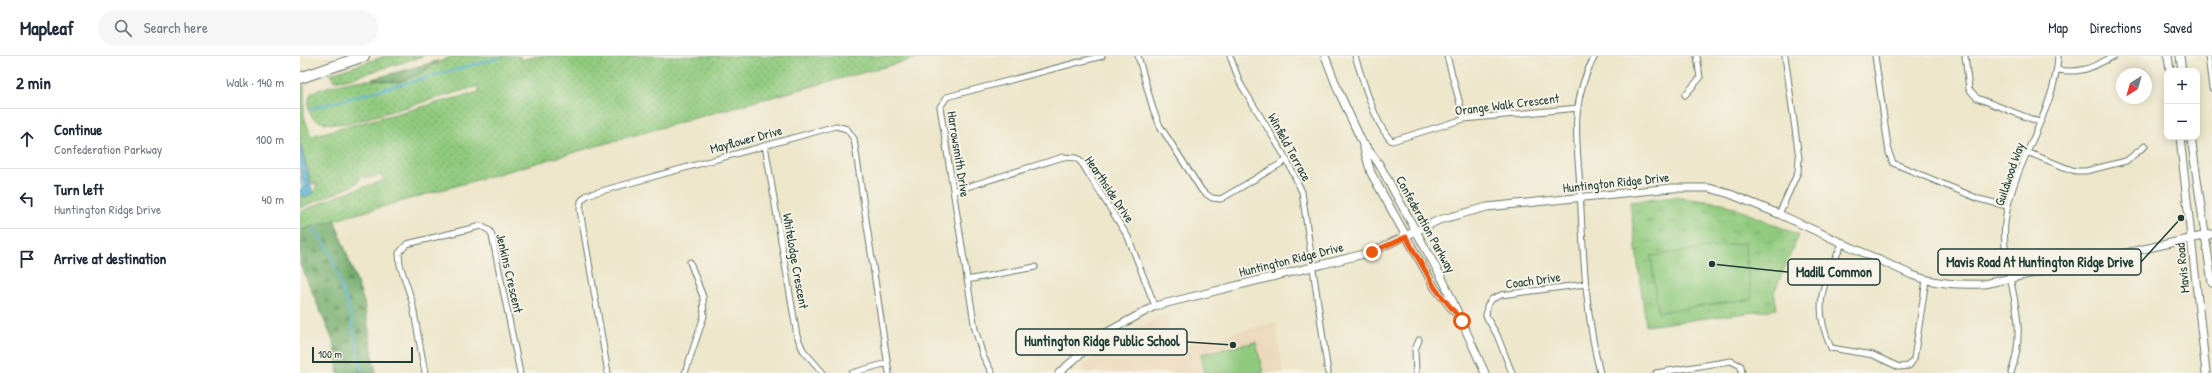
<!DOCTYPE html>
<meta charset="utf-8">
<style>
:root{--surface:#fff;--page:#f6f6f7;--text:#1f2937;--muted:#747a83;--line:#e0e1e3}
body{margin:0;font-family:"Patrick Hand",sans-serif;background:var(--page);color:var(--text)}
.controls{position:absolute;right:12px;top:12px;display:grid;overflow:hidden;border-radius:8px;box-shadow:0 2px 10px #0003}
.controls button{width:36px;height:36px;display:grid;place-items:center;padding:0;border:0;border-bottom:1px solid var(--line);background:var(--surface);color:var(--text);font:20px sans-serif}
.compass{position:absolute;left:1816px;top:12px;width:36px;height:36px;border-radius:50%;background:var(--surface);box-shadow:0 2px 10px #0003;rotate:217deg}
.scale{position:absolute;left:12px;bottom:10px;width:101px;box-sizing:border-box;padding-left:4px;border:2px solid #1f3d34;border-top:0;font-size:11px;line-height:14px;white-space:nowrap;color:#1f3d34;-webkit-text-stroke:3px #f7f3e8;paint-order:stroke}
.stop{position:absolute;width:12px;height:12px;margin:-9px;border:3px solid #ea580c;border-radius:50%;background:#fff}
.stop.end{background:#ea580c;border-color:#fff;box-shadow:0 1px 4px #0008}
.list{margin:0;padding:0;list-style:none}
h2{display:flex;justify-content:space-between;align-items:center;height:52px;margin:0;padding:0 16px;font-size:17px}
h2 small{font-size:13px;font-weight:400;color:var(--muted)}
.list li{display:grid;grid-template-columns:26px 1fr auto;gap:12px;align-items:center;box-sizing:border-box;height:60px;padding:0 16px;border-top:1px solid var(--line)}
.list b{display:block;font-size:15px;white-space:nowrap}
.list p{margin:0;font-size:13px;white-space:nowrap;color:var(--muted)}
.list em{font-size:13px;font-style:normal;color:var(--muted)}
.icon{flex:none;width:22px;height:22px;fill:none;stroke:currentColor;stroke-width:2;stroke-linecap:round;stroke-linejoin:round}
.map{position:relative;flex:none;width:1912px;height:317px;overflow:hidden}
header{display:flex;align-items:center;gap:24px;box-sizing:border-box;height:56px;padding:0 20px;background:var(--surface);border-bottom:1px solid var(--line)}
header strong{font-size:19px}
nav{display:flex;gap:22px;margin-inline-start:auto;font-size:14px}
.search{width:280px;height:36px;background:var(--page);display:flex;align-items:center;gap:10px;box-sizing:border-box;padding:0 14px;border-radius:22px;color:var(--muted);font-size:15px}
main{display:flex}
aside{flex:1;background:var(--surface)}
.map>svg:first-child{display:block}
.built{fill:#ecd8ba}
.grass{fill:url(#grass-dots);stroke:#588459}
.forest{fill:url(#forest-firs);stroke:#4a7650}
.park{fill:url(#park-tufts);stroke:#588459}
.garden{fill:#90ca7e;stroke:#588459}
.water{fill:url(#water-ripples);stroke:#3c7784}
.lines{fill:none;stroke-linecap:round;stroke-linejoin:round}
.stream{stroke:#58b1d5;stroke-width:2}
.minor-casing{stroke:#677868;stroke-width:7}
.tertiary-casing{stroke:#677868;stroke-width:9}
.secondary-casing{stroke:#677868;stroke-width:9}
.motorway-casing{stroke:#677868;stroke-width:12}
.minor{stroke:#fff;stroke-width:5}
.tertiary{stroke:#fff;stroke-width:7}
.secondary{stroke:#fff;stroke-width:7}
.motorway{stroke:#fff;stroke-width:10}
.route{stroke:#ea580c;stroke-width:5}
.labels{text-anchor:middle;dominant-baseline:central;stroke-width:4;stroke-linejoin:round;paint-order:stroke}
.street-label{font-size:13px;fill:#1f3d34;stroke:#f7f3e8}
.leader{fill:none;stroke:#1f3d34;stroke-width:1.5}
.callout-dot{fill:#1f3d34;stroke:#f7f3e8;stroke-width:1.5}
.callout{fill:#f7f3e8;stroke:#1f3d34;stroke-width:1.5}
.callout-label{font-size:14px;text-anchor:middle;font-weight:bold;fill:#1f3d34}
</style>
<header>
<strong>Mapleaf</strong>
<div class="search"><svg class="icon" aria-label="search" viewBox="0 0 24 24"><circle cx="10" cy="10" r="6"/><path d="M15 15l6 6"/></svg>Search here</div>
<nav><a>Map</a><a>Directions</a><a>Saved</a></nav>
</header>
<main>
<aside>
<h2>2 min<small>Walk · 140 m</small></h2>
<ul class="list">
<li><svg class="icon" aria-label="ahead" viewBox="0 0 24 24"><path d="M12 20V5M6 11l6-6 6 6"/></svg><div><b>Continue</b><p>Confederation Parkway</p></div><em>100 m</em></li>
<li><svg class="icon" aria-label="left" viewBox="0 0 24 24"><path d="M17 20v-9H6M10 6l-5 5 5 5"/></svg><div><b>Turn left</b><p>Huntington Ridge Drive</p></div><em>40 m</em></li>
<li><svg class="icon" aria-label="arrive" viewBox="0 0 24 24"><path d="M6 21V4h12l-3 4 3 4H6"/></svg><div><b>Arrive at destination</b></div></li>
</ul>
</aside>
<div class="map">
<svg width="1912" height="317" viewBox="0 0 1912 317">
<defs>
<pattern id="grass-dots" width="8" height="8" patternUnits="userSpaceOnUse"><rect width="8" height="8" fill="#90ca7e"/><path d="M2 2h.1M6 6h.1" fill="none" stroke="#75a568" stroke-width="1.8" stroke-linecap="round"/></pattern>
<pattern id="forest-firs" width="22" height="20" patternUnits="userSpaceOnUse"><rect width="22" height="20" fill="#74ae6d"/><path d="M5 1l3.5 6h-7zM16 11l3.5 6h-7z" fill="#5f8f5a"/></pattern>
<pattern id="park-tufts" width="24" height="20" patternUnits="userSpaceOnUse"><rect width="24" height="20" fill="#90ca7e"/><path d="M3 7l-1-3M5 7V3M7 7l1-3M15 17l-1-3M17 17v-4M19 17l1-3" fill="none" stroke="#75a568"/></pattern>
<pattern id="water-ripples" width="26" height="14" patternUnits="userSpaceOnUse"><rect width="26" height="14" fill="#58b1d5"/><path d="M2 4q2-2 4 0t4 0M15 11q2-2 4 0t4 0" fill="none" stroke="#4891ae"/></pattern>
</defs>
<rect width="100%" height="100%" fill="#f7f3e8"/>
<filter id="ink" filterUnits="userSpaceOnUse"><feTurbulence type="fractalNoise" baseFrequency=".025" numOctaves="2"/><feDisplacementMap in="SourceGraphic" scale="8" xChannelSelector="R" yChannelSelector="G"/><feConvolveMatrix kernelMatrix="1 2 1 2 8 2 1 2 1" color-interpolation-filters="sRGB"/></filter>
<filter id="wash" filterUnits="userSpaceOnUse"><feTurbulence type="fractalNoise" baseFrequency=".012" numOctaves="4" result="noise"/><feDisplacementMap in="SourceGraphic" scale="16" xChannelSelector="R" yChannelSelector="G"/><feGaussianBlur stdDeviation="0.9" result="paint"/><feColorMatrix in="noise" values="0 0 0 0 0 0 0 0 0 0 0 0 0 0 0 0 0 1.4 0 .05"/><feComposite in="paint" operator="in"/></filter>
<g filter="url(#wash)">
<rect width="100%" height="100%" fill="#ede6ca"/>
<path class="built" d="M866,257l9,35 101,-26 7,51h-196l-5,-6 46,-34z"/>
<path class="grass" d="M86,0h37l-68,21 -21,4 -3,-7z
M154,0h66v4l18,-4h387l-194,52 -431,122v-18l45,-19 38,-12 -1,-6 -14,3 -8,-2 -2,6 -8,5 -50,21v-11l13,-3 5,-11 -6,1 -12,-41v-58h4v31l7,20 168,-44 -1,-6 -127,37c-24,2 -51,2 -40,-30 13,-7 48,-14 63,-13 7,0 17,3 24,2 19,-4 36,-20 56,-26z"/>
<path class="forest" d="M138,5l-15,11 -25,10 -26,-3z
M35,165l29,81 12,71h-38l-4,-30 -34,-79v-34z"/>
<path class="park" d="M1374,141l49,6 76,32 -25,57 3,17 -131,17 -16,-124z"/>
<path class="garden" d="M1444,187l8,56 -94,13 -7,-56z
M956,286l7,31h-58l-4,-19z"/>
<path class="water" d="M0,87l13,51 -12,3 -1,-7 5,-4 -5,-17z"/>
<g class="lines">
<path class="stream" d="M10,53l189,-51
M0,120l3,13
M14,172l17,26 19,58 12,61"/>
</g>
</g>
<g filter="url(#ink)">
<g class="lines">
<defs>
<path id="minor" d="M838,0l15,53 7,17 42,65 10,7 9,1 66,-39
M930,0l10,27 47,77 15,32 26,181
M1055,0c7,21 21,72 37,85l72,-22 114,-11
M1147,0l17,63
M1295,0c-10,17 -16,38 -18,58 -2,24 2,51 3,75 3,61 5,124 20,184
M1575,0l14,97 4,10 86,36 28,7
M1665,0l4,33 8,9 62,24
M1908,0l4,32
M1757,14c26,4 35,-3 57,-14
M1385,39l15,-17 -3,-22
M465,89l32,191 6,14 20,23
M1727,96l37,15 11,4h11l40,-10 19,-15
M654,135l109,-34 13,1 5,4 47,75 27,69
M1479,158l19,-42 1,-14 -14,-102
M1543,186c-19,40 -32,62 -12,106l42,7 26,12 10,-1 5,-7 12,-79
M667,224l68,-13
M125,317l-13,-72 -12,-36 -1,-12 8,-9 74,-18 9,5 2,5 28,137
M308,317l-28,-163 1,-9 6,-6 249,-69 11,3 7,10 35,234
M385,317l19,-57 -1,-19 -13,-35
M552,317l35,-10
M692,317l-9,-17 -8,-27 -35,-222 7,-10 7,-2 148,-39
M1116,317l-1,-23 4,-10
M1212,317l-15,-38 -11,-19 1,-10 5,-7 9,-4 85,-11
M1356,317l75,-12 10,5 1,7
M1711,317c21,-59 -11,-96 -6,-150 6,-58 50,-108 53,-167"/>
<path id="tertiary" d="M1025,0l13,34 24,52 9,31 64,115 27,33
M1065,89l14,19 65,118 41,91
M759,317l43,-38 53,-29 217,-54 67,-32 48,-13 185,-19h37l21,6 49,20 133,61c24,9 47,10 72,9l228,-50"/>
<path id="secondary" d="M1868,0l2,15
M1880,0l2,15
M1880,81l26,236
M1891,81l21,146"/>
<path id="motorway" d="M0,22l64,-22"/>
</defs>
<use href="#minor" class="minor-casing"/>
<use href="#tertiary" class="tertiary-casing"/>
<use href="#secondary" class="secondary-casing"/>
<use href="#motorway" class="motorway-casing"/>
<use href="#minor" class="minor"/>
<use href="#tertiary" class="tertiary"/>
<use href="#secondary" class="secondary"/>
<use href="#motorway" class="motorway"/>
</g>
</g>
<g class="lines" filter="url(#ink)">
<path class="route" d="M1072,196l34,-15 29,51 27,33"/>
</g>
<g class="labels">
<g class="street-label">
<text transform="translate(1207 48) rotate(-7)">Orange Walk Crescent</text>
<text transform="translate(446 83) rotate(-15)">Mayflower Drive</text>
<text transform="translate(990 91) rotate(61)">Winfield Terrace</text>
<text transform="translate(659 98) rotate(81)">Harrowsmith Drive</text>
<text transform="translate(1709 118) rotate(-71)">Guildwood Way</text>
<text transform="translate(1316 126) rotate(-6)">Huntington Ridge Drive</text>
<text transform="translate(810 133) rotate(56)">Hearthside Drive</text>
<text transform="translate(1126 168) rotate(61)">Confederation Parkway</text>
<text transform="translate(991 203) rotate(-14)">Huntington Ridge Drive</text>
<text transform="translate(496 205) rotate(80)">Whitelodge Crescent</text>
<text transform="translate(1882 212) rotate(-96)">Mavis Road</text>
<text transform="translate(210 217) rotate(77)">Jenkins Crescent</text>
<text transform="translate(1233 224) rotate(-8)">Coach Drive</text>
</g>
</g>
<path class="leader" d="M1881 162L1841 206M1412 208L1488 216M933 289L887 286"/>
<g class="callout-dot">
<circle cx="1881" cy="162" r="4"/>
<circle cx="1412" cy="208" r="4"/>
<circle cx="933" cy="289" r="4"/>
</g>
<g class="callout">
<rect x="1638" y="193" width="203" height="26" rx="4"/>
<rect x="1488" y="203" width="92" height="26" rx="4"/>
<rect x="716" y="273" width="171" height="26" rx="4"/>
</g>
<g class="callout-label">
<text x="1740" y="211">Mavis Road At Huntington Ridge Drive</text>
<text x="1534" y="221">Madill Common</text>
<text x="802" y="290">Huntington Ridge Public School</text>
</g>
</svg>
<div class="controls">
<button>+</button>
<button>−</button>
</div>
<svg class="compass" viewBox="-18 -18 36 36"><path d="M0-13l5 13h-10z" fill="#e53935"/><path d="M0 13l5-13h-10z" fill="#747a83"/></svg>
<div class="scale">100 m</div>
<div class="stop" style="left:1162px;top:265px"></div>
<div class="stop end" style="left:1072px;top:196px"></div>
</div>
</main>
